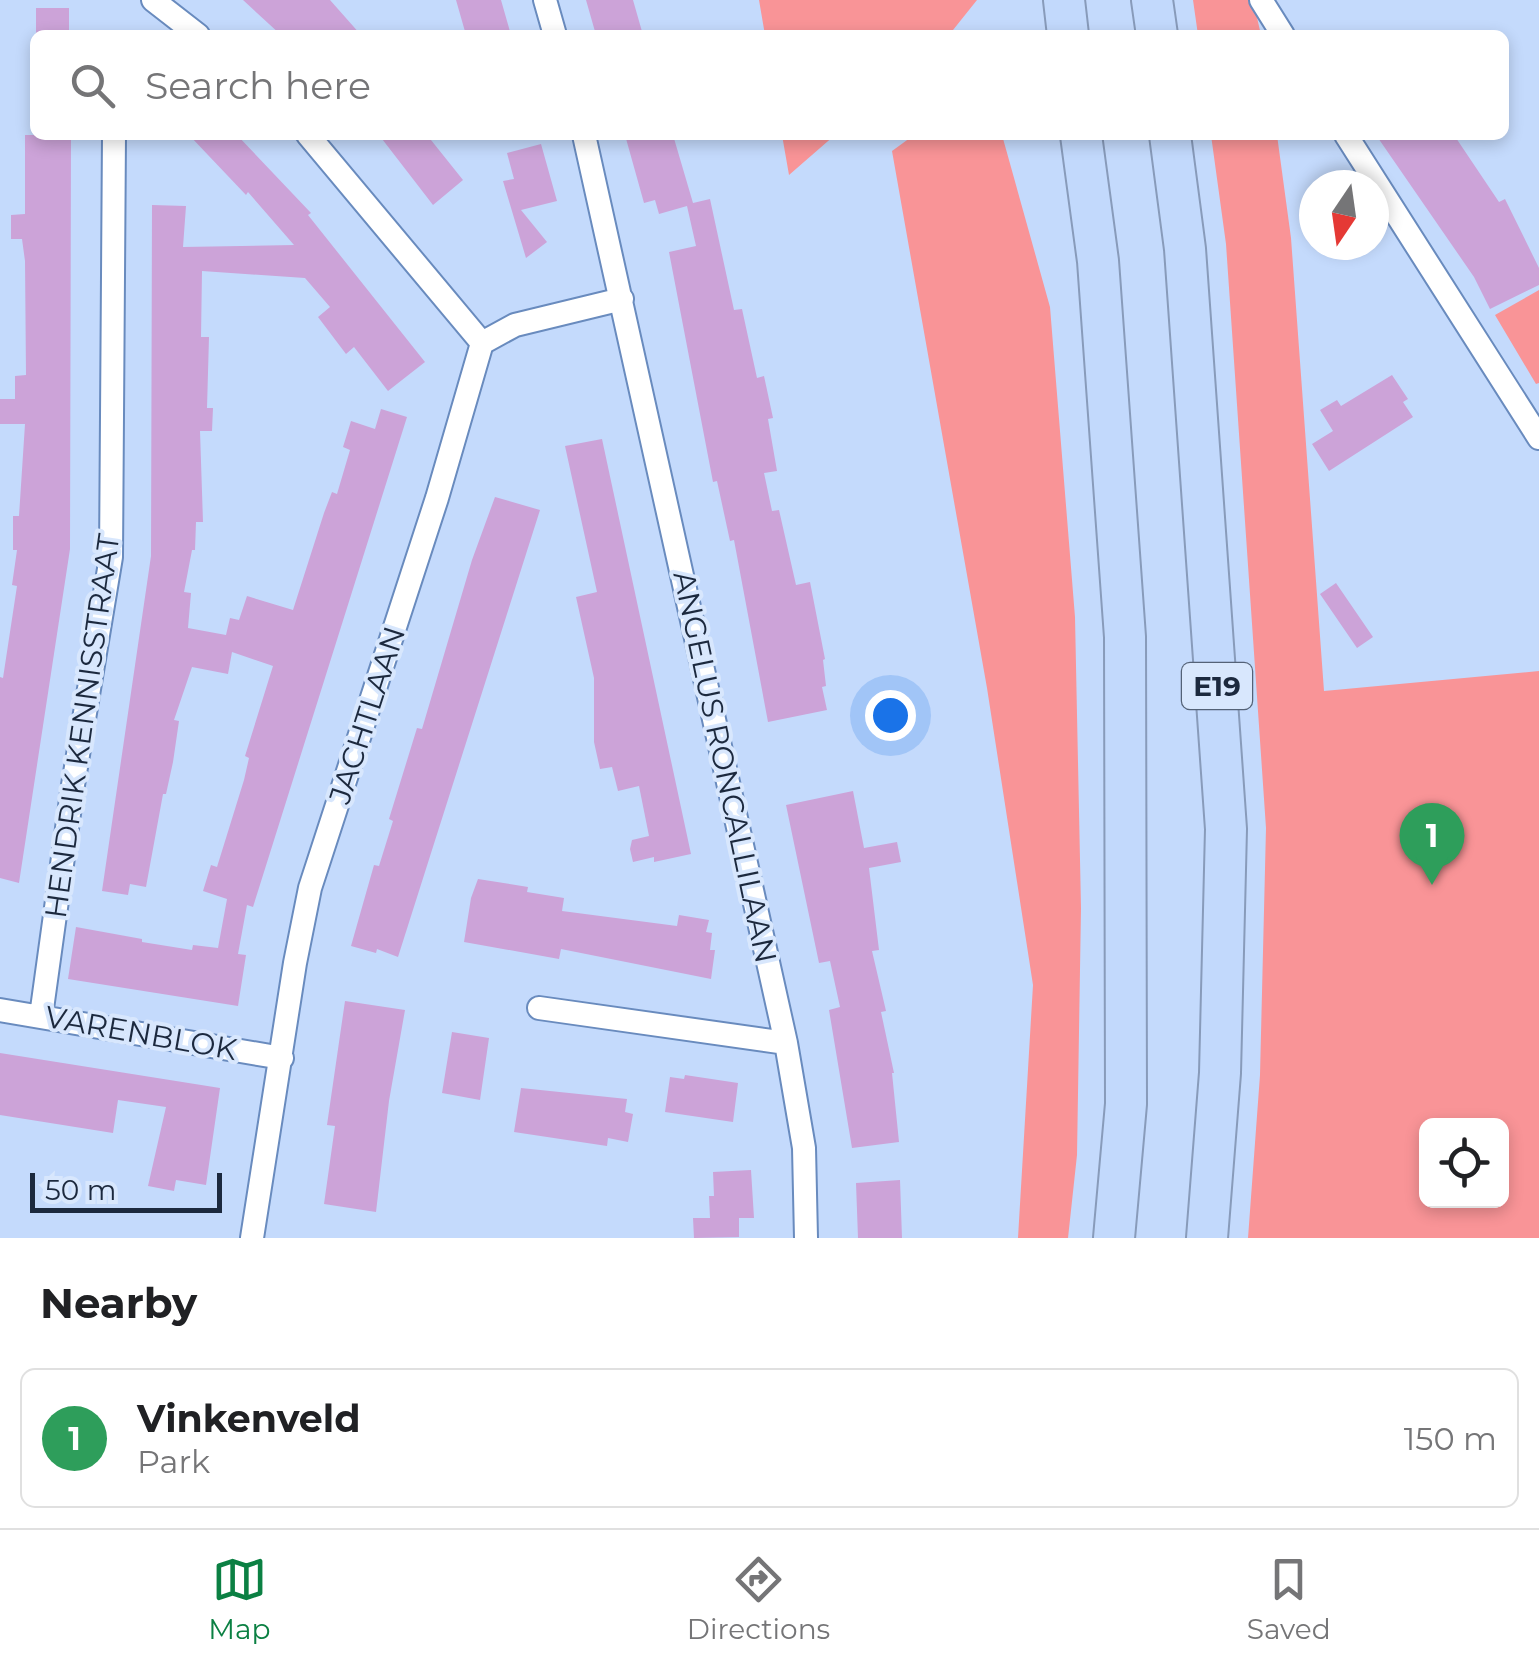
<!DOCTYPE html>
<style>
:root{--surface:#fff;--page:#f2f2f2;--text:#202124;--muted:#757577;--line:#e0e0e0;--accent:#0b8043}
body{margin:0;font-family:Montserrat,sans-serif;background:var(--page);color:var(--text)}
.controls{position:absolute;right:30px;bottom:30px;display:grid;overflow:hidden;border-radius:15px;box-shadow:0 5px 15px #0003}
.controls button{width:90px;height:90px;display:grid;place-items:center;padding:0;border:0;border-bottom:2px solid var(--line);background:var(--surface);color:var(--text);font:50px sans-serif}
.compass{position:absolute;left:1299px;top:170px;width:90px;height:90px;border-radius:50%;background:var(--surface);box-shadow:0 5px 15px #0003;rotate:193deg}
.scale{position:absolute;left:30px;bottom:25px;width:192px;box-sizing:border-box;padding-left:10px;border:5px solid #1c293e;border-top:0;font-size:28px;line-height:35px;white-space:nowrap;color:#1c293e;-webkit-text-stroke:8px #d8e7fd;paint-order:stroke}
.you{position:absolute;left:890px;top:715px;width:35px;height:35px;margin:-25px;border:8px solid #fff;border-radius:50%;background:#1a73e8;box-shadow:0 0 0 15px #1a73e833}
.badge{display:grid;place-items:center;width:65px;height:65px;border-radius:50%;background:var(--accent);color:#fff;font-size:32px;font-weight:700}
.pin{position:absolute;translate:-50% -82px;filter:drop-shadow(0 2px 5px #0008)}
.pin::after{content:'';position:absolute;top:52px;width:35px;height:30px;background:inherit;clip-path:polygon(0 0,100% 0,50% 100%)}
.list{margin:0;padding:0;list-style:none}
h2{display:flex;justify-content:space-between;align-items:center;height:130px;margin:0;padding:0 40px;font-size:42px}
h2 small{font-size:32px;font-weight:400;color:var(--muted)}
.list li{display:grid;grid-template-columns:65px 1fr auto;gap:30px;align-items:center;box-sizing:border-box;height:140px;margin:0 20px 20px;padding:0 20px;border:2px solid var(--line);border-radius:15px}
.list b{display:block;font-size:38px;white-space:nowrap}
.list p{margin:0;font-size:32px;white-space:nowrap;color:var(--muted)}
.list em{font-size:32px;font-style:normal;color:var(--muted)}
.icon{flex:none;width:55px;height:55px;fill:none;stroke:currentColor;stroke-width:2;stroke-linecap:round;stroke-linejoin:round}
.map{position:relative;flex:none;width:1539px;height:1238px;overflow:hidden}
.search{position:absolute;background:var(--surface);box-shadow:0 5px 15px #0003;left:30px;right:30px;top:30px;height:110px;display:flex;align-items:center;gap:25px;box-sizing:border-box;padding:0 35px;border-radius:15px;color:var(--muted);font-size:38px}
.sheet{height:290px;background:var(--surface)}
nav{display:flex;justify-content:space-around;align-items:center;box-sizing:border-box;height:140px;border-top:2px solid var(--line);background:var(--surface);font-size:28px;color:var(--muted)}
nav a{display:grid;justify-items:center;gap:5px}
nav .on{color:var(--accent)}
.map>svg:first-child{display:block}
.green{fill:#f99497;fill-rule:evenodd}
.building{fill:#cca3d8}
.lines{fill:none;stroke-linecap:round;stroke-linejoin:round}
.minor-casing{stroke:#698bbe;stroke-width:26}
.motorway-casing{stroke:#889bba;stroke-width:44}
.minor{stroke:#fff;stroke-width:22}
.motorway{stroke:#c2d9fc;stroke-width:40}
.labels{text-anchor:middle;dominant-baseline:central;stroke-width:8;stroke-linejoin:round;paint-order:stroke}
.shield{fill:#d8e7fd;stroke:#546277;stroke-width:2.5}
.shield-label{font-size:28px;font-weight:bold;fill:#1c293e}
.street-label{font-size:30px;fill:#1c293e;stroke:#d8e7fd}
</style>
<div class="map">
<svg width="1539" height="1238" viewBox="0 0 1539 1238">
<rect width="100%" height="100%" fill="#c4dafc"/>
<path class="green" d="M759,0h218l-28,35h-184z
M1193,0h60l8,35h-63z
M782,135h53l-46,40z
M914,135h88l48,172 25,310 6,291 -4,247 -9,83h-50l15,-253 -46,-297 -95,-537z
M1211,135h66l14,103 33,453 215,-20v567h-291l12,-163 6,-247 -40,-584zM1426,1126h76v74h-76z
M1539,290v93l-3,1 -41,-69z"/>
<path class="building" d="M243,0h87l31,35h-80z
M456,0h45l10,35h-45z
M586,0h47l10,35h-47z
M36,8h33v27h-33z
M25,135h46l-1,414 -51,334 -19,-5v-201l3,1 14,-92 -5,-1 5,-35h-4v-34h6l6,-92h-25v-25h15v-23l11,-1 -1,-114 -3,-22h-11v-24l14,-1z
M189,135h48l74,78 -3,2 117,147 -37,29 -34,-44 -8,7 -28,-37 12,-10 -25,-29 -103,-7 -1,66h8l-2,71h6l-1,23h-12l3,91h-7l-1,28h-3l-8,42 7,1 -3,35 38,7 4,-17 9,2 8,-24 46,14 31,-97 8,-21 5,2 13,-44 -7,-3 8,-26 24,8 6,-20 26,8 -154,490 -6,-2 -9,49 8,1 -8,51 -170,-27 8,-52 66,12v3l50,8 1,-5 25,3 9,-49 -24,-8 8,-26 6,2 27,-87 5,-22 -4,-2 28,-90 -41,-14 -4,22 -36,-7 -18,53 5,1 -6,41 -7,32h-3l-17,93 -16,-3 -2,11 -26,-4 49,-335 1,-351 34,1 -3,41 111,-2 -46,-53 -2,3z
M379,135h48l36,45 -30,25z
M625,135h48l20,68 17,-4 24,111 8,-1 15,69 7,-2 9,42 -5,1 9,52 -13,2 8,38 7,-1 17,75 14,-3 15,77 -2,1 3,26 -4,1 5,23 -59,12 -34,-182 -4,1 -13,-60 -4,1 -44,-230 27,-6 -9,-40 -28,8 -4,-14 -11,3z
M1376,135h78l45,67 6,-3 34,69v17l-49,24 -16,-32z
M541,144l16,57 -36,9 26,32 -21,16 -23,-77 11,-2 -7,-26z
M1392,375l16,24 -5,3 10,15 -84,54 -17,-27 21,-13 -13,-21 17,-10 4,6z
M602,439l89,415 -37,8v-5l-21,5 -3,-13 2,-9 17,-4 -10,-50 -21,5 -6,-24 -12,2 -6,-27v-64l-18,-81 21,-5 -32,-146z
M495,497l45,13 -142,447 -21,-8 -1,4 -25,-7 23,-81 5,1 14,-45 -4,-2 28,-91 5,1 50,-169z
M1336,583l37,54 -16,11 -37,-54z
M853,791l11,57 33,-6 4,20 -32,6 10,82 -7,1 14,60 -5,1 13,61h-2l7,69 -47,6 -23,-138 11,-3 -10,-46 -11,2 -33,-158z
M478,879l50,8 -1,5 37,6 -2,13 115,15 2,-11 30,5 -3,12 6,1 -2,17h5l-4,29 -150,-30 -2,10 -95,-17 7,-44z
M345,1001l60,9 -16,91 -13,111 -52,-8 11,-78 -8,-1z
M452,1032l37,6 -9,62 -38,-7z
M0,1053l220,35 -14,97 -30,-5 -2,11 -26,-5 18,-79 -48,-7 -5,33 -113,-18z
M685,1075l53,8 -5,39 -68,-10 5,-35 14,2z
M521,1088l106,11 -2,13 8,2 -5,28 -20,-4 -1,8 -93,-14z
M751,1170l3,48h-15v19l-45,1 -1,-20h17l-1,-22h5l-1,-24z
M900,1180l2,58h-44l-2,-55z"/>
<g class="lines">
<defs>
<path id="minor" d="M153,0l45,35
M545,0l10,35
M1261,0l22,35
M308,135l174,208
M584,135l202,908 18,105 2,90
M1346,135l193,303
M539,1008l247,35
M0,1010l282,48
M41,1016l32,-231 38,-228 3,-422
M252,1238l43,-275 15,-75 127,-390 45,-155 33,-18 107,-26"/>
<path id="motorway" d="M1064,0l4,35
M1152,0l5,35
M1081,135l17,126 27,376 1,467 -12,134
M1170,135l15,114 41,580 -6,244 -13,165"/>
</defs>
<use href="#minor" class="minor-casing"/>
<use href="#motorway" class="motorway-casing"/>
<use href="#minor" class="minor"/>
<use href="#motorway" class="motorway"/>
</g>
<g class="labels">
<rect class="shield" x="1182" y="663" width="70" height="46" rx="8"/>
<g class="shield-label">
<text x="1217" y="686">E19</text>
</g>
<g class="street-label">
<text transform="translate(367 715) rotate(-72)">JACHTLAAN</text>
<text transform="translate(82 726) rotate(-82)">HENDRIK KENNISSTRAAT</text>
<text transform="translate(725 767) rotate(78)">ANGELUS RONCALLILAAN</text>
<text transform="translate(141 1033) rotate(10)">VARENBLOK</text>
</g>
</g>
</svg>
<div class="controls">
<button><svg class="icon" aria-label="locate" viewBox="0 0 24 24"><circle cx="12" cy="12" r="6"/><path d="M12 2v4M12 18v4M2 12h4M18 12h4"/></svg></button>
</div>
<svg class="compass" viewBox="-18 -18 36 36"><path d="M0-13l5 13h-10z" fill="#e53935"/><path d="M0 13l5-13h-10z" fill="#757577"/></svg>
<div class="scale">50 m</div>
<div class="you"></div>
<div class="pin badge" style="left:1432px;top:885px;background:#2e9e5b">1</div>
<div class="search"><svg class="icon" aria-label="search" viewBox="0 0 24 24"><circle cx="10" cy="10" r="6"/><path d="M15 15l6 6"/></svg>Search here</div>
</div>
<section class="sheet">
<h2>Nearby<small></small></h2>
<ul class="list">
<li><span class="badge" style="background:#2e9e5b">1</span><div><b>Vinkenveld</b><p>Park</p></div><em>150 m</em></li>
</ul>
</section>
<nav>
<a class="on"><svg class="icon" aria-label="map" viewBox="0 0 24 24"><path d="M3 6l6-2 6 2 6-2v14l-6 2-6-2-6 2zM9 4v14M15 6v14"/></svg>Map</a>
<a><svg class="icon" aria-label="directions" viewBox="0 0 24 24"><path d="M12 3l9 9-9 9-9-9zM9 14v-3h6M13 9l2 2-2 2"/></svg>Directions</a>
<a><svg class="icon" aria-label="saved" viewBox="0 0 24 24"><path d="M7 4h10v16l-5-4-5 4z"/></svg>Saved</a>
</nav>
